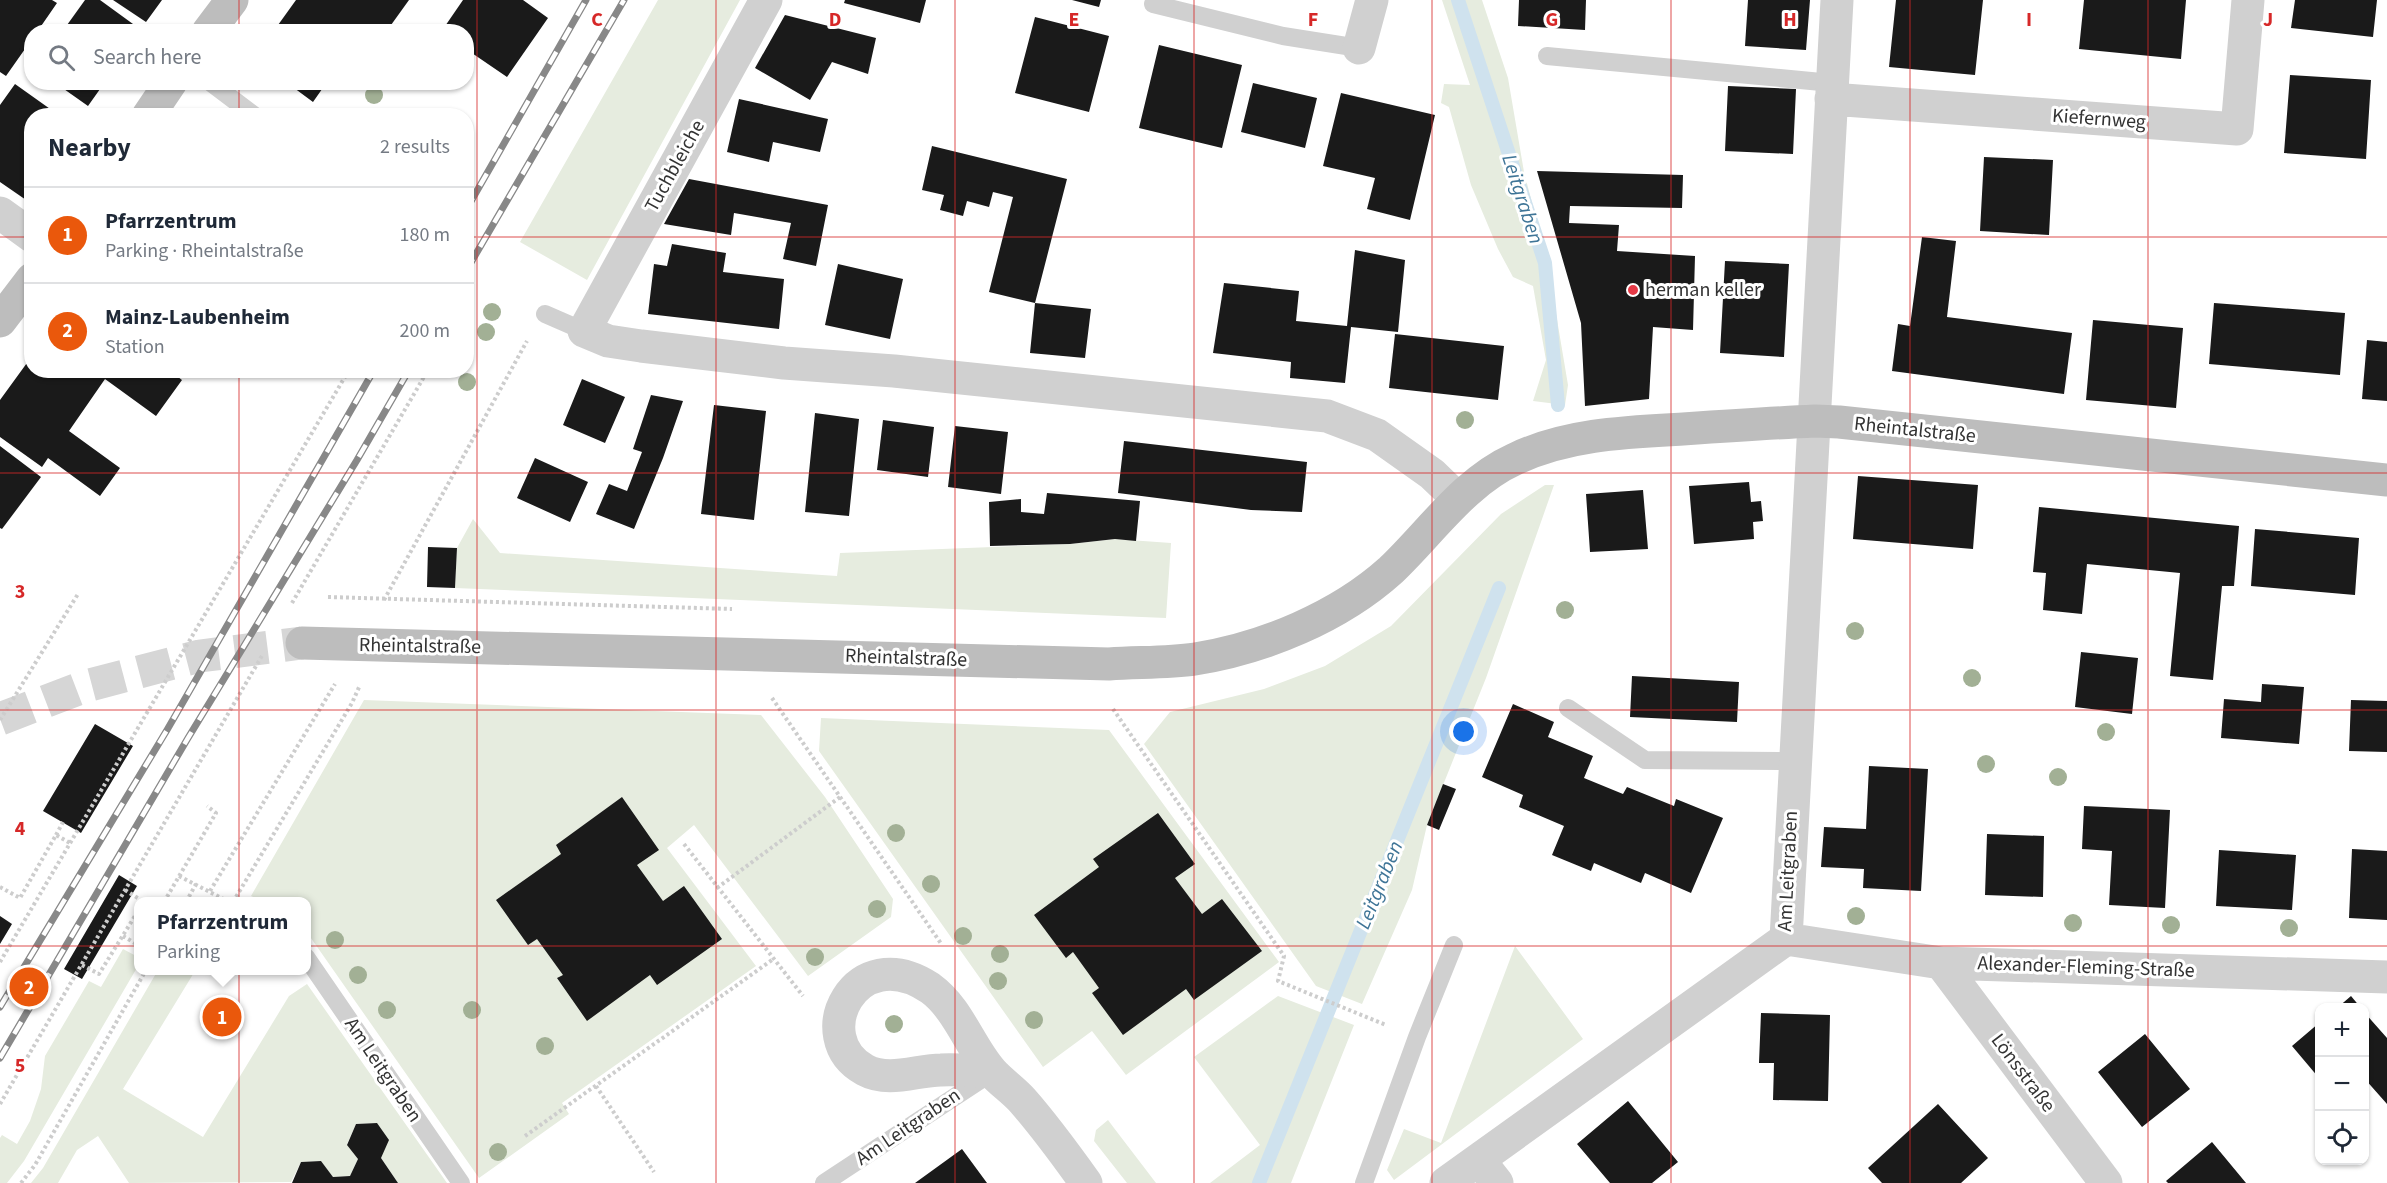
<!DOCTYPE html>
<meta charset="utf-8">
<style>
:root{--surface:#fff;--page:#f2f2f3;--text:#1f2937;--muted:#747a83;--line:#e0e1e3;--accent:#ea580c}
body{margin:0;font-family:"Source Sans 3",sans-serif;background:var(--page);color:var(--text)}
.controls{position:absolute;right:18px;bottom:18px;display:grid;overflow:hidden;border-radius:12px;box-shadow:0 2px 4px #0004}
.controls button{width:54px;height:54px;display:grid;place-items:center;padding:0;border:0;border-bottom:2px solid var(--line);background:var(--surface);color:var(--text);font:30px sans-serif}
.you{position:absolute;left:1464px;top:732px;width:21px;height:21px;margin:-15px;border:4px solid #fff;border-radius:50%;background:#1a73e8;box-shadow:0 0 0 9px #1a73e833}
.badge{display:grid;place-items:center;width:39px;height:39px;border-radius:50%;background:var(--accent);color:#fff;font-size:20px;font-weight:700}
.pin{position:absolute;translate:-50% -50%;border:3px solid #fff;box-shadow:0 2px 6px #0006}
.popup{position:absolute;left:134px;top:897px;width:177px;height:78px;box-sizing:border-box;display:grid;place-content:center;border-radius:12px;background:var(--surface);filter:drop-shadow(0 2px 4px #0005);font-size:20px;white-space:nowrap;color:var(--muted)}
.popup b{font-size:22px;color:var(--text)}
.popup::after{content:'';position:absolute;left:50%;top:100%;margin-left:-12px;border:12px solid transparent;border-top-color:var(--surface)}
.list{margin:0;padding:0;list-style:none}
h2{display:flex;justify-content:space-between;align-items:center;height:78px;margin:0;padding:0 24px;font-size:26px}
h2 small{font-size:20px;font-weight:400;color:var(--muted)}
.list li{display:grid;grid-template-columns:39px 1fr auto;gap:18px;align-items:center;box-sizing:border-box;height:96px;padding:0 24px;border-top:2px solid var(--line)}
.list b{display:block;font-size:22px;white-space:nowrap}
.list p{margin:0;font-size:20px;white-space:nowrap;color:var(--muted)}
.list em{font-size:20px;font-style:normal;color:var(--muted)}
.icon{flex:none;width:33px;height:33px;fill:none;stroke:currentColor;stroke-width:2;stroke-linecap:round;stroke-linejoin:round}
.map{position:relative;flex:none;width:2387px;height:1183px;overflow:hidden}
.search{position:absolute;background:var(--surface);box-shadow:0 2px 4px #0004;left:24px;top:24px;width:450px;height:66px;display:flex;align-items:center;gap:15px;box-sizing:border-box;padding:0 21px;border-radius:24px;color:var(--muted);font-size:22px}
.panel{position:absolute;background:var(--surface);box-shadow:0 2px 4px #0004;left:24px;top:108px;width:450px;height:270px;border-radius:24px}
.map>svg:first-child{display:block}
.green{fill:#e6ecdf}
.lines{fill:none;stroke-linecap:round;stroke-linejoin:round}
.stream{stroke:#cfe2ee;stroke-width:14}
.building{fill:#1a1a1a}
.secondary-tunnel{stroke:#d6d6d6;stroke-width:33;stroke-dasharray:33 16;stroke-linecap:butt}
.path{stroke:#cdcdcd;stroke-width:4;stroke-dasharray:3 3;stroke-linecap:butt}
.lane{stroke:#d0d0d0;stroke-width:18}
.street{stroke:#d0d0d0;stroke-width:33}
.secondary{stroke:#bdbdbd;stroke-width:33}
.rail-casing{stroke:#888;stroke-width:7}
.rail{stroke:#fff;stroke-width:4.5;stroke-dasharray:14;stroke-linecap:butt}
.tree{fill:#a2b095}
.grid{fill:none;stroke:#d62828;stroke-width:1.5;stroke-opacity:0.55}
.poi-dot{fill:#e63946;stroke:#fff;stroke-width:2}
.labels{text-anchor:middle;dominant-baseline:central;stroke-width:6;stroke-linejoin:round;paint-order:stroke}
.street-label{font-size:20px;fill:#333;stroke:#fff}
.poi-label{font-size:20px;fill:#333;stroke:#fff;text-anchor:start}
.water-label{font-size:21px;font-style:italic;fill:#3f7597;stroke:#fff}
.grid-label{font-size:20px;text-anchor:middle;font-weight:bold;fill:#d62828;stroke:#fff;stroke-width:6;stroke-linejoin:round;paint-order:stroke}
</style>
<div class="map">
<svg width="2387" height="1183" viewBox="0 0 2387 1183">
<rect width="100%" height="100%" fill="#fff"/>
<path class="green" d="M658,0h82l-153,280 -67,-38z
M1442,0h40l26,78 16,94 23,88 21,125 -3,20 -32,-4 13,-41 -13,-74 -20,-9 -15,-28 -27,-64 -22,-78 -8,-4 3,-19 26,1z
M1545,485h9l-68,193 -59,147 -15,65 -50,114 -46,-18 -172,-242 26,-32 94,-23 61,-23 66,-40 110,-112z
M473,519l27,34 337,23 3,-23 230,-9 45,-5 56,4 -5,75 -711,-30 2,-40z
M364,700l397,15 64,82 68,102 -2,18 -83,59 -114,-151 -27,23 89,118 -194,137 7,11 -90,64 -173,-247v-29l-44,-1 -11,-5z
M821,718l288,12 170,232 -153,113 -34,-44 -49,36 -224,-316z
M1515,946l68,93 -189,141 -7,-10 17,-41 37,14z
M123,949l15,8v9l-114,195 -17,22h-7v-45l2,-3 15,9 13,-23 11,-32 4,-33 44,-75 12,6z
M158,970l37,1 -72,118 80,48 86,-141 18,-12 140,199h-49l-17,-25 -4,-35 -21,1 -9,20 11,15 -8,17 -17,1 -12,-16 -20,1 -10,20 -162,1 -31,-47 -21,14 -19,33h-27l12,-15z
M1278,996l76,29 -63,158h-81l50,-38 -66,-88z
M1108,1120l6,8 42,55h-29l-33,-42 2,-11z"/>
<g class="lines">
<path class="stream" d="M1458,0l87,263 13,142
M1259,1183l240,-595"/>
</g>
<path class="building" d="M0,0h52l5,3 -20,29h-5v7l-26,37 -6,-4z
M85,0h15l44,32h-82z
M113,0h49l-16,22z
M296,0h113l-23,32h-113z
M463,0h60l25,18 -41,59 -41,-28v-17h-25z
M845,0h81l-6,23 -76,-20z
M1072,0h29l-2,7z
M1519,0h67l-1,30 -67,-4z
M1748,0h62l-4,50 -61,-4z
M1896,0h87l-8,75 -86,-8z
M2084,0h102l-5,59 -102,-10z
M2295,0h82l-4,37 -82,-9z
M785,15l91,23 -8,36 -36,-12 -22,38 -55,-32z
M1035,17l74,19 -20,76 -74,-19z
M1159,45l83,20 -20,83 -83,-20z
M2290,75l81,5 -5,79 -82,-6z
M54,82h51l-17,24z
M286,82h41l-14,20z
M1253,83l64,15 -12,50 -64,-16z
M15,84l45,32h-28v83l-3,3 -29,-20v-77z
M1728,86l68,3 -3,65 -68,-3z
M1341,93l94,22 -25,105 -43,-11 8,-31 -52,-12z
M739,99l89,20 -8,33 -47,-10 -4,20 -42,-10z
M932,146l135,33 -32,124 -46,-11 24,-95 -20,-5 -4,15 -22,-6 -4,15 -23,-6 4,-15 -22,-5z
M1984,157l69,3 -4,75 -69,-4z
M1537,171l146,4 -1,33 -112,-2 -1,17 50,2 -2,26 78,5 -2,74 -40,-3 -4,72 -64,7 -4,-83z
M689,179l139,26 -12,61 -33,-7 8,-36 -57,-10 -3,22 -67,-11z
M1922,237l34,4 -9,76 125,16 -8,61 -172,-23 6,-47 12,2z
M672,244l54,9 -3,19 61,7 -5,50 -131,-15 6,-50 13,2z
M1355,250l50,10 -7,72 -47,-5 -6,56 -55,-5 1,-16 -78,-9 11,-70 75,8 -3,30 51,5z
M1725,261l64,3 -5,93 -64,-4z
M838,264l65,15 -13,60 -65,-14z
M1035,303l56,6 -6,49 -55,-5z
M2214,303l131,10 -5,62 -131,-11z
M2093,320l90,8 -7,80 -90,-8z
M1395,334l109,12 -6,54 -109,-12z
M2367,340l20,2v59l-25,-2z
M32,356v14h137l13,10 -26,36 -51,-37 -36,52 51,37 -20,28 -52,-38 -6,9 -42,-30v-37z
M582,379l43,18 -20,46 -42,-18z
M651,395l32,6 -20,57 -29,71 -38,-15 13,-30 18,7 15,-39 -9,-3z
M714,405l52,6 -12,109 -53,-6z
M815,413l44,6 -10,97 -44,-4z
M883,420l51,7 -6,50 -51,-7z
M955,426l53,6 -7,62 -53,-7z
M1124,441l183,21 -5,50 -51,-2 -133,-17z
M0,446l41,31 -39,52 -2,-1z
M535,458l53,24 -18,40 -53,-24z
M1858,476l120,9 -5,64 -120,-10z
M1749,482l2,20 10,-1 2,20 -10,1 1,17 -60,5 -5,-58z
M1643,490l5,59 -58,3 -4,-58z
M1047,493l93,8 -4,40 -21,-2 -45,5 -80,2 -1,-44 32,-3v13l23,2z
M2039,507l200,19 -5,60h-12l-9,94 -43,-4 10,-103 -93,-9 -5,50 -39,-4 3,-37 -13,-1z
M2255,529l104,9 -4,57 -104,-9z
M428,547l29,1 -2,40 -28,-1z
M2081,652l57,6 -6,56 -57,-7z
M1632,676l107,6 -2,40 -107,-5z
M2262,684l42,3 -5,57 -78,-6 3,-39 37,3z
M2351,700l36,1v51l-38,-1z
M1513,704l41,18 -6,15 45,19 -9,22 39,16 4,-7 47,19 2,-7 47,19 -32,75 -46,-20 -4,10 -47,-20 -3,8 -39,-16 12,-29 -45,-19 4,-12 -41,-18z
M95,724l38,22 -52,87 -38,-22z
M1869,766l59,3 -7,122 -58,-3 1,-19 -43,-2 3,-40 42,2z
M1443,784l13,5 -17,41 -12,-5z
M622,797l37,53 -22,15 26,36 21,-15 38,53 -65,46 -7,-10 -63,46 -30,-43 6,-3 -26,-36 -9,6 -32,-45 65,-46 -5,-9z
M2084,806l86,4 -5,98 -56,-3 3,-54 -30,-2z
M1158,813l37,51 -20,14 27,36 20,-15 40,52 -68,49 -8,-11 -63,46 -31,-42 7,-5 -26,-36 -7,6 -32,-43 65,-48 -6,-8z
M1987,834l57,2 -1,61 -58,-2z
M2352,849l35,2v69l-38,-2z
M2219,850l77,5 -4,55 -76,-4z
M119,875l18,11 -55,93 -18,-10z
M0,916l12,8 -12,20z
M2351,996l10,12h-24z
M2364,1012l23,26v66l-23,-26z
M1761,1013l69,2 -2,86 -55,-1 1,-37h-15z
M2319,1023v55l-27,-32z
M2145,1034l45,55 -48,38 -44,-55z
M1628,1101l50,61 -26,21h-42l-33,-39z
M1938,1104l50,54 -27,25h-79l-14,-15z
M377,1123l12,17 -8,18 17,25h-106l9,-21 20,-1 12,16 17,-1 8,-17 -11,-14 9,-21z
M2212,1142l34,41h-78l-2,-2z
M962,1149l25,34h-72z"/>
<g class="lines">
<path class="secondary-tunnel" d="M0,719l86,-33 114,-30 102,-13"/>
<path class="path" d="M328,597l404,12
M384,600l143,-259
M292,603l136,-233
M772,698l170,247
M1113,709l171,247 -6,25 108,44
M0,720l78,-126
M56,835l7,-13
M684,844l119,152
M179,876l50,26
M0,887l20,11 36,-63 14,8
M717,888l123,-91
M125,890l19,12
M210,891l125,-207
M164,902l52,-89 -9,-7
M186,902l10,-18
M233,902l119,-199 8,-18
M123,936l15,9
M0,962l349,-592
M82,965l17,9 39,-63
M596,1086l58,86
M0,1104l263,-450
M525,1136l247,-176
M21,1183l14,-18 111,-195"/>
<path class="lane" d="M1153,4l130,32 76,12
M1547,56l285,27
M210,82l45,34
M545,314l39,17
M1568,708l77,52 150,1
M306,957l155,226
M824,1183l164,-108
M1364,1183l53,-146 37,-92"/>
<path class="street" d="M766,0l-182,331 24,10 33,5 143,17 110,8 433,45 50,19 55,39 26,25
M1359,48l13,-48
M1831,99l406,30 11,-129
M0,213l32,23
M1786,939l51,-939
M1786,939l155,24 446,14
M1941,963l165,220
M992,1072c-17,-1 -34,-3 -51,-2 -24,0 -52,13 -76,0 -59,-32 -10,-132 65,-82 29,21 39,58 62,84 9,10 21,18 30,28 23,26 44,55 64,83
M1479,1160l18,23
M1446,1183l340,-244"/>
<path class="secondary" d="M208,32l24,-32
M148,116l23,-34
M0,321l32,-42
M302,643l807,21c29,-2 59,-1 86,-5 69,-11 144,-42 196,-89 40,-38 73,-88 124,-111 52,-25 112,-27 168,-30 44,-3 88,-6 132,-8l24,1 548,58"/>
<defs>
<path id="rail" d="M466,210l120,-210
M466,271l158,-271
M0,1007l167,-277 207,-360
M0,1058l188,-320 169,-278 52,-90"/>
</defs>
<use href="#rail" class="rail-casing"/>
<use href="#rail" class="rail"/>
</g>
<g class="tree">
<circle cx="374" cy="95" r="9"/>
<circle cx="492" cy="312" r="9"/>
<circle cx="486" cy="332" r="9"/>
<circle cx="467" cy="382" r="9"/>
<circle cx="1465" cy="420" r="9"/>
<circle cx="1565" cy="610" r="9"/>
<circle cx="1855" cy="631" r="9"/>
<circle cx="1972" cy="678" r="9"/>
<circle cx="2106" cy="732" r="9"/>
<circle cx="1986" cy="764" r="9"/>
<circle cx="2058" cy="777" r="9"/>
<circle cx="896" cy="833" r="9"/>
<circle cx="931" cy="884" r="9"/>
<circle cx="877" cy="909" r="9"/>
<circle cx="1856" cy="916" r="9"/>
<circle cx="2073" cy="923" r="9"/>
<circle cx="2171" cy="925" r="9"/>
<circle cx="2289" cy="928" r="9"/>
<circle cx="963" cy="936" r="9"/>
<circle cx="335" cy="940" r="9"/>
<circle cx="1000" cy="954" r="9"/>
<circle cx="815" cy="957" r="9"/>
<circle cx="358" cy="975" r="9"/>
<circle cx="998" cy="981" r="9"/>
<circle cx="387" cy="1010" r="9"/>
<circle cx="472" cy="1010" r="9"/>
<circle cx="1034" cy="1020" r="9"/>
<circle cx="894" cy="1024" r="9"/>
<circle cx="545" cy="1046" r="9"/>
<circle cx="498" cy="1152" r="9"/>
</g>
<path class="grid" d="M239,0v32M477,0v1183M716,0v1183M955,0v1183M1194,0v1183M1432,0v1183M1671,0v1183M1910,0v1183M2148,0v1183M239,82v34M0,237h32M466,237h1921M239,370v813M0,473h2387M0,710h2387M0,946h2387"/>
<circle class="poi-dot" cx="1633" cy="290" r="6"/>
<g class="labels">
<g class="street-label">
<text transform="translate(2099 119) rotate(4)">Kiefernweg</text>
<text transform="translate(675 166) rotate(-61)">Tuchbleiche</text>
<text transform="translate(1915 430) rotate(6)">Rheintalstraße</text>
<text transform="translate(420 646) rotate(1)">Rheintalstraße</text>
<text transform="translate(906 658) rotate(2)">Rheintalstraße</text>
<text transform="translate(1788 871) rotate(-87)">Am Leitgraben</text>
<text transform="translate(2086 967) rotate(2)">Alexander-Fleming-Straße</text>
<text transform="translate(383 1070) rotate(56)">Am Leitgraben</text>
<text transform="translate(2023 1073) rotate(53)">Lönsstraße</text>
<text transform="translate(908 1127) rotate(-34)">Am Leitgraben</text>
</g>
<g class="poi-label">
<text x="1645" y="290">herman keller</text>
</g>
<g class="water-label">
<text transform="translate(1523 199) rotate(72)">Leitgraben</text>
<text transform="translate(1379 885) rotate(-68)">Leitgraben</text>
</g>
</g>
<g class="grid-label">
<text x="597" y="26">C</text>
<text x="835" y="26">D</text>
<text x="1074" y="26">E</text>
<text x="1313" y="26">F</text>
<text x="1552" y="26">G</text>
<text x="1790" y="26">H</text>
<text x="2029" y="26">I</text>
<text x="2268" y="26">J</text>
<text x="20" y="598">3</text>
<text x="20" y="835">4</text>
<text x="20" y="1072">5</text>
</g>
</svg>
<div class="controls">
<button>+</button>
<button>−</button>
<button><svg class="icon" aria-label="locate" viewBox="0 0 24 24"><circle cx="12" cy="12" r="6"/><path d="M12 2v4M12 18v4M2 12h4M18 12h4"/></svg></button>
</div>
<div class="you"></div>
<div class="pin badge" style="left:222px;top:1017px">1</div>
<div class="popup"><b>Pfarrzentrum</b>Parking</div>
<div class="pin badge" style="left:29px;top:987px">2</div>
<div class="search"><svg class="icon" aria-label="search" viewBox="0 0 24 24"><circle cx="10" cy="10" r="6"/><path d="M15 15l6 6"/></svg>Search here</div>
<section class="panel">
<h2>Nearby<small>2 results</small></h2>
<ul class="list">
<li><span class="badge">1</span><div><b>Pfarrzentrum</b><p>Parking · Rheintalstraße</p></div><em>180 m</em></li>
<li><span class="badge">2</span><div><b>Mainz-Laubenheim</b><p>Station</p></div><em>200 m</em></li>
</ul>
</section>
</div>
